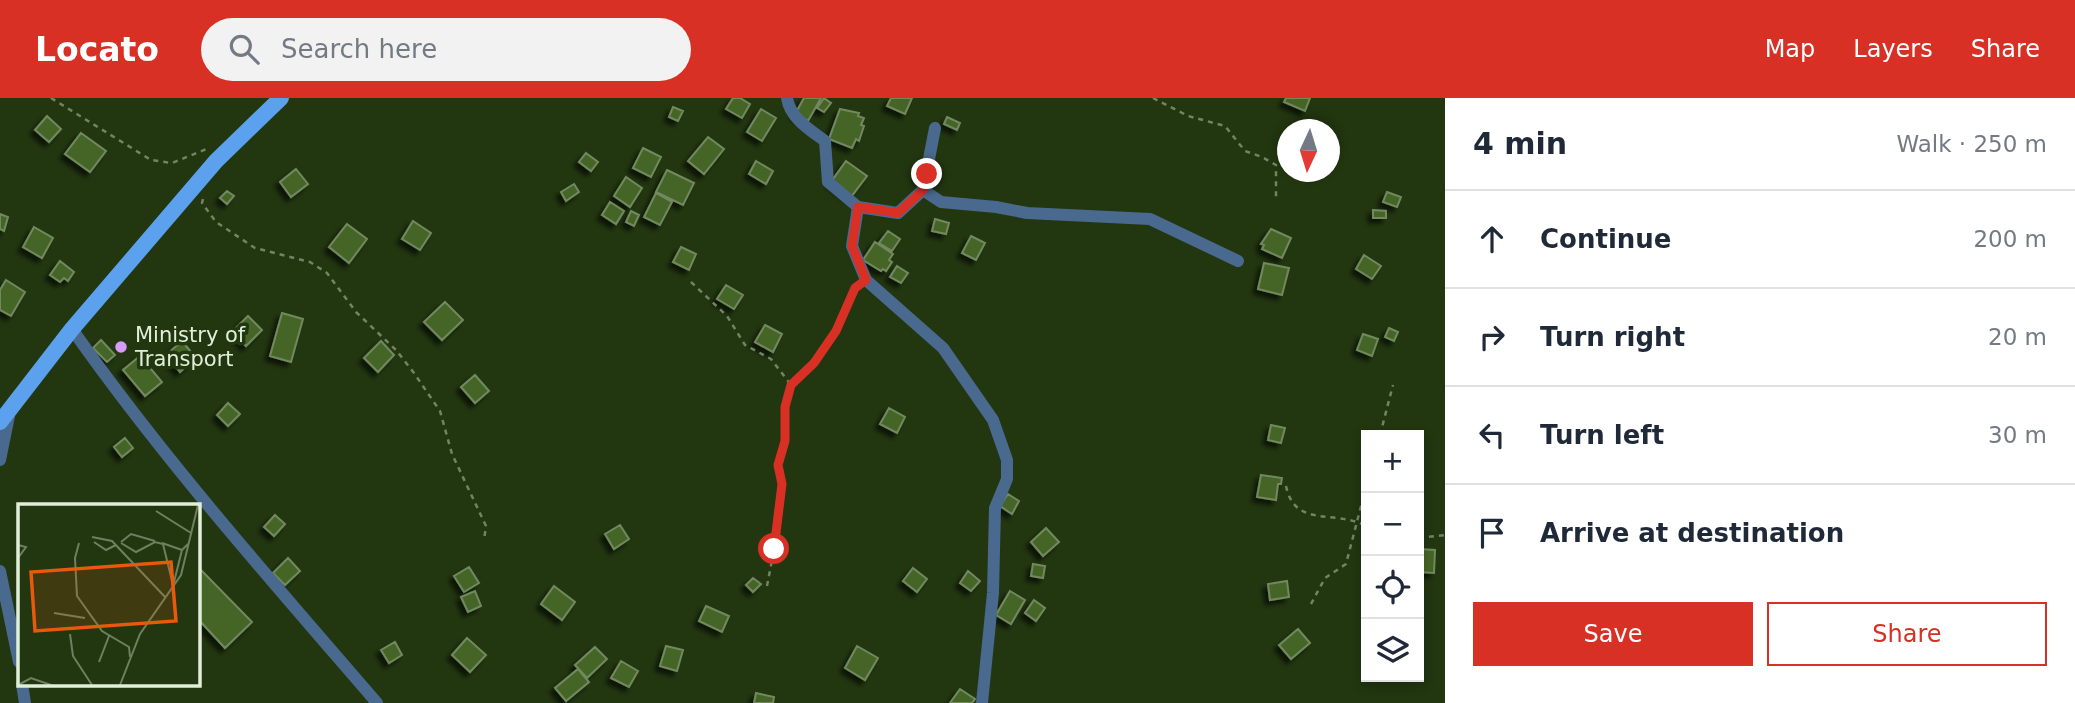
<!DOCTYPE html>
<meta charset="utf-8">
<style>
:root{--surface:#fff;--page:#f2f2f3;--text:#1f2937;--muted:#747a83;--line:#e0e1e3;--accent:#d93025}
body{margin:0;font-family:"DejaVu Sans",sans-serif;background:var(--page);color:var(--text)}
.controls{position:absolute;right:21px;bottom:21px;display:grid;overflow:hidden;border-radius:0px;box-shadow:0 4px 10px #0003}
.controls button{width:63px;height:63px;display:grid;place-items:center;padding:0;border:0;border-bottom:2px solid var(--line);background:var(--surface);color:var(--text);font:35px sans-serif}
.compass{position:absolute;left:1277px;top:21px;width:63px;height:63px;border-radius:50%;background:var(--surface);box-shadow:0 4px 10px #0003;rotate:184deg}
.stop{position:absolute;width:21px;height:21px;margin:-16px;border:5px solid #d93025;border-radius:50%;background:#fff}
.stop.end{background:#d93025;border-color:#fff;box-shadow:0 2px 7px #0008}
.list{margin:0;padding:0;list-style:none}
h2{display:flex;justify-content:space-between;align-items:center;height:91px;margin:0;padding:0 28px;font-size:30px}
h2 small{font-size:23px;font-weight:400;color:var(--muted)}
.list li{display:grid;grid-template-columns:46px 1fr auto;gap:21px;align-items:center;box-sizing:border-box;height:98px;padding:0 28px;border-top:2px solid var(--line)}
.list b{display:block;font-size:26px;white-space:nowrap}
.list em{font-size:23px;font-style:normal;color:var(--muted)}
.actions{display:flex;gap:14px;padding:21px 28px}
.actions a{flex:1;padding:16px 0;border:2px solid var(--accent);border-radius:0px;text-align:center;font-size:24px;color:var(--accent)}
.actions .main{background:var(--accent);color:#fff}
.icon{flex:none;width:38px;height:38px;fill:none;stroke:currentColor;stroke-width:2;stroke-linecap:round;stroke-linejoin:round}
.map{position:relative;flex:none;width:1445px;height:605px;overflow:hidden}
header{display:flex;align-items:center;gap:42px;box-sizing:border-box;height:98px;padding:0 35px;background:var(--accent);color:#fff}
header strong{font-size:33px}
nav{display:flex;gap:38px;margin-inline-start:auto;font-size:24px}
.search{width:490px;height:63px;background:var(--page);display:flex;align-items:center;gap:18px;box-sizing:border-box;padding:0 24px;border-radius:38px;color:var(--muted);font-size:26px}
main{display:flex}
aside{flex:1;background:var(--surface)}
.map>svg:first-child{display:block}
.building{fill:#456528;stroke:#728960;stroke-width:2;filter:url(#shadow)}
.lines{fill:none;stroke-linecap:round;stroke-linejoin:round}
.path{stroke:#738465;stroke-width:2.5;stroke-dasharray:5 5;stroke-linecap:butt}
.minor{stroke:#49698e;stroke-width:12}
.major{stroke:#5ca1ed;stroke-width:16}
.route{stroke:#d93025;stroke-width:9}
.poi-dot{fill:#d79bf9;stroke:#223610;stroke-width:2.5}
.labels{text-anchor:middle;dominant-baseline:central;stroke-width:7;stroke-linejoin:round;paint-order:stroke}
.poi-label{font-size:21px;fill:#e1eed8;stroke:#223610;text-anchor:start}
.inset-road{fill:none;stroke:#6e8060;stroke-width:2}
.view{fill:#e8590c;fill-opacity:0.15;stroke:#e8590c;stroke-width:3.5}
.inset-edge{fill:none;stroke:#e1eed8;stroke-width:3.5}
</style>
<header>
<strong>Locato</strong>
<div class="search"><svg class="icon" aria-label="search" viewBox="0 0 24 24"><circle cx="10" cy="10" r="6"/><path d="M15 15l6 6"/></svg>Search here</div>
<nav><a>Map</a><a>Layers</a><a>Share</a></nav>
</header>
<main>
<div class="map">
<svg width="1445" height="605" viewBox="0 0 1445 605">
<defs>
<filter id="shadow"><feDropShadow dx="-4.5" dy="4.5" stdDeviation="2" flood-color="#0009"/></filter>
</defs>
<rect width="100%" height="100%" fill="#223610"/>
<path class="building" d="M733,0h7l10,6 -8,14 -16,-9z
M804,0h17l-13,23 -13,-7z
M824,0l7,5 -7,9 -7,-4z
M891,0h21l-7,16 -18,-8z
M1286,0h24l-5,13 -21,-9z
M673,9l10,4 -5,10 -9,-4z
M761,11l15,9 -14,23 -15,-9z
M840,11l19,4 -1,3 6,2 -3,7 3,1 -5,15 -3,-2 -4,9 -23,-9z
M47,18l14,13 -12,13 -14,-12z
M947,19l13,6 -3,7 -13,-6z
M81,35l25,18 -16,21 -25,-18z
M708,39l16,12 -20,25 -16,-13z
M643,50l18,9 -10,20 -18,-9z
M586,55l12,9 -7,9 -12,-9z
M756,63l17,10 -7,13 -17,-10z
M846,63l21,15 -16,21 -20,-15z
M296,71l12,15 -17,13 -11,-15z
M667,72l27,13 -11,22 -27,-13z
M626,79l16,11 -12,19 -16,-11z
M574,86l5,8 -13,9 -5,-9z
M227,93l7,5 -7,8 -7,-6z
M1387,94l14,5 -4,10 -14,-5z
M656,95l16,9 -12,23 -16,-8z
M610,104l14,9 -8,13 -14,-9z
M1373,112l13,1v7h-13z
M631,113l8,4 -5,11 -8,-4z
M0,116l8,3 -4,14 -4,-2z
M935,121l14,4 -3,11 -14,-3z
M413,123l18,12 -11,17 -18,-11z
M347,126l20,15 -18,24 -20,-16z
M34,129l19,11 -11,20 -19,-11z
M1271,131l20,9 -9,20 -20,-9 2,-4 -3,-1z
M888,133l12,8 -8,12 -13,-8z
M971,138l14,7 -9,17 -14,-7z
M875,144l18,12 -4,6 3,2 -6,9 -3,-2 -2,2 -18,-11z
M681,149l15,7 -7,16 -16,-8z
M1364,157l17,11 -9,13 -16,-10z
M60,163l14,11 -6,9 -4,-3 -4,4 -10,-7z
M1264,165l25,5 -7,27 -24,-6z
M897,168l11,7 -7,10 -11,-6z
M6,182l19,12 -14,24 -11,-6v-20z
M726,187l17,10 -9,14 -17,-10z
M445,204l18,18 -21,20 -18,-18z
M282,215l21,6 -12,43 -21,-6z
M248,218l14,14 -16,16 -14,-14z
M765,227l17,9 -9,18 -18,-10z
M1389,230l9,4 -4,9 -9,-4z
M1363,236l15,5 -6,17 -15,-6z
M101,242l14,15 -8,7 -14,-14z
M182,243l14,17 -16,14 -14,-17z
M381,243l13,14 -16,17 -14,-14z
M140,258l22,26 -17,14 -22,-26z
M475,277l14,16 -14,12 -14,-16z
M228,305l12,11 -12,12 -11,-11z
M889,310l16,9 -8,16 -17,-9z
M1271,327l14,3 -4,15 -13,-3z
M125,340l8,10 -11,9 -8,-10z
M1261,377l21,3 -1,6h-3l-2,16 -19,-3z
M1008,396l11,7 -7,13 -12,-8z
M275,417l10,9 -11,12 -10,-9z
M620,427l9,14 -15,10 -9,-15z
M1046,430l13,14 -16,14 -12,-14z
M1419,451l16,1 -1,23 -15,-1z
M288,460l12,13 -15,14 -12,-12z
M1033,466l12,2 -2,12 -12,-2z
M198,469l54,55 -27,26 -27,-29z
M469,469l10,16 -15,9 -10,-16z
M913,470l14,11 -10,13 -14,-11z
M968,473l12,10 -9,10 -11,-8z
M753,480l8,6 -8,8 -7,-7z
M1287,483l2,16 -19,3 -2,-16z
M554,488l21,16 -13,18 -21,-16z
M475,493l6,15 -13,6 -7,-15z
M1010,493l15,9 -14,24 -15,-9z
M1034,502l11,8 -9,13 -11,-8z
M706,508l23,10 -7,16 -23,-11z
M1298,531l12,14 -19,16 -12,-14z
M467,540l19,17 -16,17 -18,-17z
M395,544l7,13 -13,8 -8,-13z
M666,548l17,4 -6,21 -17,-5z
M857,548l21,12 -13,22 -20,-12z
M595,549l12,12 -20,19 -12,-13z
M621,563l17,10 -9,16 -18,-9z
M578,571l11,13 -23,19 -11,-13z
M960,591l15,10 -3,4h-22z
M756,595l18,4 -1,6h-19z"/>
<g class="lines">
<path class="path" d="M51,0l100,62 21,3 37,-15
M1153,0l35,18 37,10 20,25 17,6 14,8v36
M203,101l-1,4 14,19 39,26 55,14 17,11 29,39 40,38 18,23 26,38 12,43 34,72 -2,14
M691,184l36,34 18,29 26,14 20,26
M1380,337l13,-50
M1286,388c9,43 49,23 80,40
M1419,440l26,-3
M767,488l11,-57 4,-45 -4,-19 7,-24v-34l6,-22 23,-22 22,-32 22,-45
M1311,506l14,-26 21,-14 20,-77"/>
<path class="minor" d="M787,0c3,20 23,32 38,43l3,41 30,25 -6,39 14,34 77,68 50,72 14,40v19l-12,29 -2,85 -11,110
M923,92l18,12 55,5 31,6 123,6 88,42
M858,109l40,6 25,-23 12,-62
M72,231c92,131 200,252 305,374
M0,362l10,-49
M0,473l19,91
M22,586l3,19"/>
<path class="major" d="M0,324l72,-93 144,-168 65,-63"/>
</g>
<g class="lines">
<path class="route" d="M774,451l8,-65 -4,-19 7,-24v-34l6,-22 23,-22 22,-32 19,-43 11,-8 -14,-34 6,-39 40,6 25,-23 4,-16"/>
</g>
<circle class="poi-dot" cx="121" cy="249" r="7"/>
<g class="labels">
<g class="poi-label">
<text x="135" y="237">Ministry of<tspan x="135" dy="24">Transport</tspan></text>
</g>
</g>
<g transform="translate(18 406)">
<rect width="182" height="182" fill="#223610"/>
<path class="inset-road" d="M138,7l35,22M74,33l20,4 54,57M76,38l12,8 10,-5M103,38l10,-8 24,7M61,39l-4,15 2,38 25,35 27,16 1,10M103,39l15,9 19,-10 8,2 10,41M144,39l20,7 6,-6M0,41l8,2 -8,11M156,78l8,-32M36,109l31,5M52,130l3,22 19,29M81,158l10,-26M0,181l13,-7 20,7M102,181l20,-51 41,-59 17,-70"/>
<path class="view" d="M153,58l5,59 -141,10 -4,-59z"/>
<rect width="182" height="182" class="inset-edge"/>
</g>
</svg>
<div class="controls">
<button>+</button>
<button>−</button>
<button><svg class="icon" aria-label="locate" viewBox="0 0 24 24"><circle cx="12" cy="12" r="6"/><path d="M12 2v4M12 18v4M2 12h4M18 12h4"/></svg></button>
<button><svg class="icon" aria-label="layers" viewBox="0 0 24 24"><path d="M12 4l9 5-9 5-9-5zM3 14l9 5 9-5"/></svg></button>
</div>
<svg class="compass" viewBox="-18 -18 36 36"><path d="M0-13l5 13h-10z" fill="#e53935"/><path d="M0 13l5-13h-10z" fill="#747a83"/></svg>
<div class="stop" style="left:774px;top:451px"></div>
<div class="stop end" style="left:927px;top:76px"></div>
</div>
<aside>
<h2>4 min<small>Walk · 250 m</small></h2>
<ul class="list">
<li><svg class="icon" aria-label="ahead" viewBox="0 0 24 24"><path d="M12 20V5M6 11l6-6 6 6"/></svg><div><b>Continue</b></div><em>200 m</em></li>
<li><svg class="icon" aria-label="right" viewBox="0 0 24 24"><path d="M7 20v-9h11M14 6l5 5-5 5"/></svg><div><b>Turn right</b></div><em>20 m</em></li>
<li><svg class="icon" aria-label="left" viewBox="0 0 24 24"><path d="M17 20v-9H6M10 6l-5 5 5 5"/></svg><div><b>Turn left</b></div><em>30 m</em></li>
<li><svg class="icon" aria-label="arrive" viewBox="0 0 24 24"><path d="M6 21V4h12l-3 4 3 4H6"/></svg><div><b>Arrive at destination</b></div></li>
</ul>
<div class="actions"><a class="main">Save</a><a>Share</a></div>
</aside>
</main>
